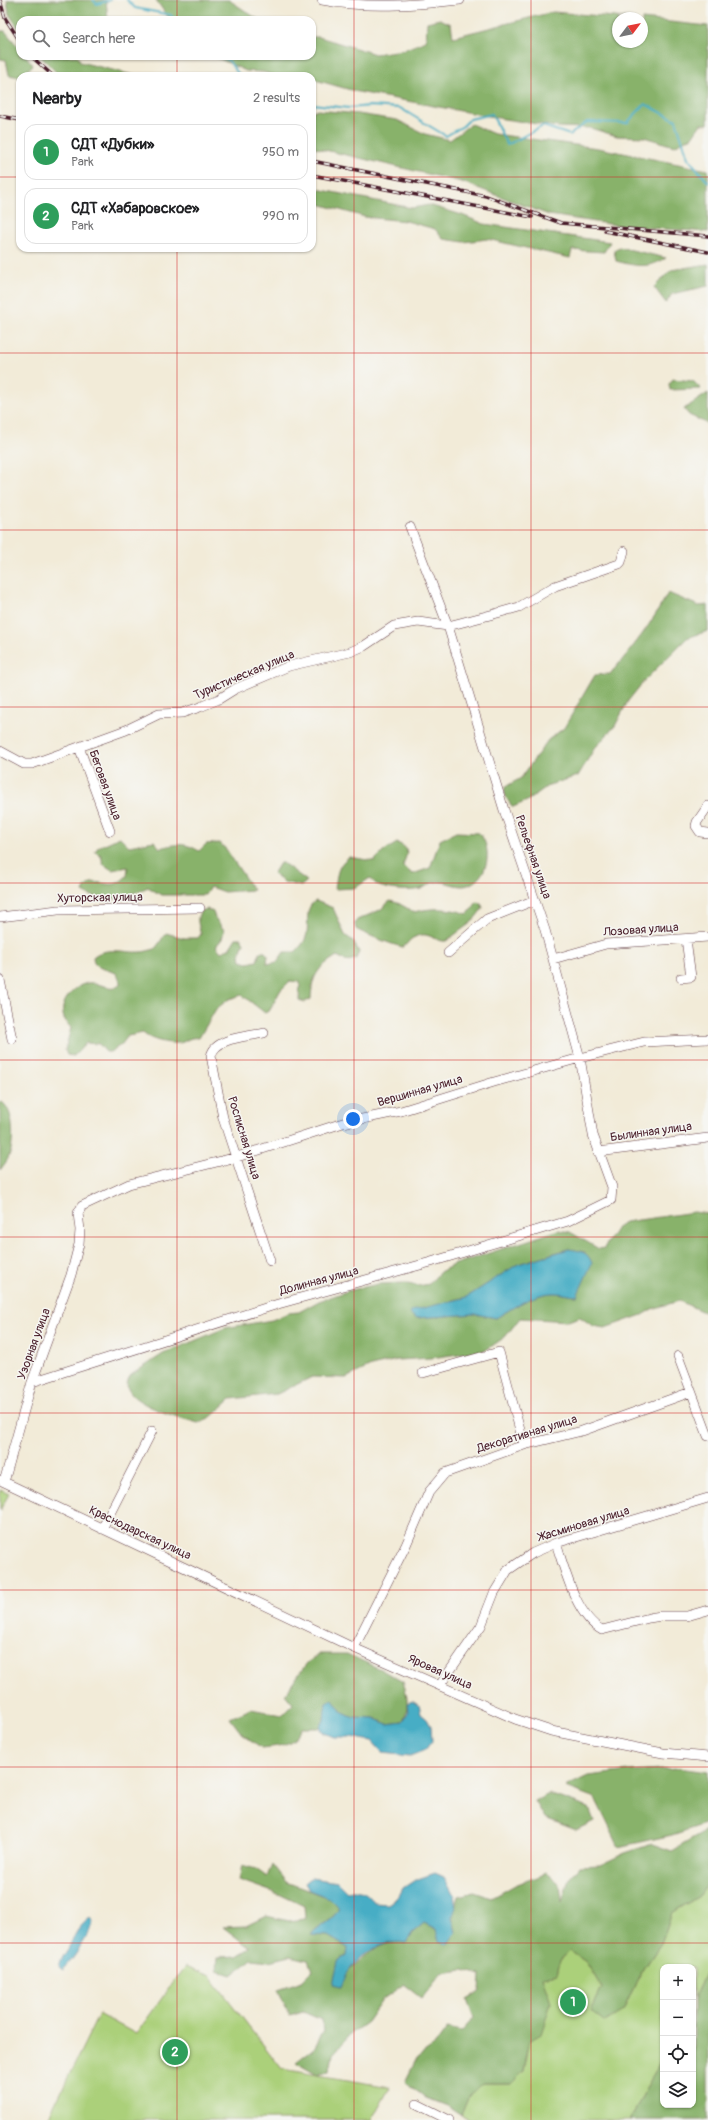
<!DOCTYPE html>
<meta charset="utf-8">
<style>
:root{--surface:#fff;--page:#f6f6f6;--text:#202124;--muted:#757577;--line:#e0e0e0;--accent:#0f766e}
body{margin:0;font-family:Pangolin,sans-serif;background:var(--page);color:var(--text)}
.controls{position:absolute;right:12px;bottom:12px;display:grid;overflow:hidden;border-radius:8px;box-shadow:0 1px 3px #0004}
.controls button{width:36px;height:36px;display:grid;place-items:center;padding:0;border:0;border-bottom:1px solid var(--line);background:var(--surface);color:var(--text);font:20px sans-serif}
.compass{position:absolute;left:612px;top:12px;width:36px;height:36px;border-radius:50%;background:var(--surface);box-shadow:0 1px 3px #0004;rotate:58deg}
.you{position:absolute;left:353px;top:1119px;width:14px;height:14px;margin:-10px;border:3px solid #fff;border-radius:50%;background:#1a73e8;box-shadow:0 0 0 6px #1a73e833}
.badge{display:grid;place-items:center;width:26px;height:26px;border-radius:50%;background:var(--accent);color:#fff;font-size:13px;font-weight:700}
.pin{position:absolute;translate:-50% -50%;border:2px solid #fff;box-shadow:0 1px 4px #0006}
.list{margin:0;padding:0;list-style:none}
h2{display:flex;justify-content:space-between;align-items:center;height:52px;margin:0;padding:0 16px;font-size:17px}
h2 small{font-size:13px;font-weight:400;color:var(--muted)}
.list li{display:grid;grid-template-columns:26px 1fr auto;gap:12px;align-items:center;box-sizing:border-box;height:56px;margin:0 8px 8px;padding:0 8px;border:1px solid var(--line);border-radius:12px}
.list b{display:block;font-size:15px;white-space:nowrap}
.list p{margin:0;font-size:13px;white-space:nowrap;color:var(--muted)}
.list em{font-size:13px;font-style:normal;color:var(--muted)}
.icon{flex:none;width:22px;height:22px;fill:none;stroke:currentColor;stroke-width:2;stroke-linecap:round;stroke-linejoin:round}
.map{position:relative;flex:none;width:708px;height:2120px;overflow:hidden}
.search{position:absolute;background:var(--surface);box-shadow:0 1px 3px #0004;left:16px;top:16px;width:300px;height:44px;display:flex;align-items:center;gap:10px;box-sizing:border-box;padding:0 14px;border-radius:12px;color:var(--muted);font-size:15px}
.panel{position:absolute;background:var(--surface);box-shadow:0 1px 3px #0004;left:16px;top:72px;width:300px;height:180px;border-radius:12px}
.map>svg:first-child{display:block}
.green{fill:#abd07a;stroke:#7a7852}
.forest{fill:#88b26a;stroke:#69684a;fill-rule:evenodd}
.water{fill:#46adc5;stroke:#486678}
.lines{fill:none;stroke-linecap:round;stroke-linejoin:round}
.stream{stroke:#46adc5;stroke-width:2}
.minor-casing{stroke:#633e45;stroke-width:10}
.minor{stroke:#fff;stroke-width:9}
.rail-casing{stroke:#4a1f2b;stroke-width:3.5}
.rail{stroke:#f6f6f2;stroke-width:2;stroke-dasharray:6;stroke-linecap:butt}
.grid{fill:none;stroke:#d62828;stroke-width:1;stroke-opacity:0.55}
.labels{text-anchor:middle;dominant-baseline:central;stroke-width:3;stroke-linejoin:round;paint-order:stroke}
.street-label{font-size:12px;fill:#4a1f2b;stroke:#f6f6f2}
</style>
<div class="map">
<svg width="708" height="2120" viewBox="0 0 708 2120">
<rect width="100%" height="100%" fill="#f6f6f2"/>
<filter id="ink" filterUnits="userSpaceOnUse"><feTurbulence type="fractalNoise" baseFrequency=".025" numOctaves="2"/><feDisplacementMap in="SourceGraphic" scale="8" xChannelSelector="R" yChannelSelector="G"/><feConvolveMatrix kernelMatrix="1 2 1 2 8 2 1 2 1" color-interpolation-filters="sRGB"/></filter>
<filter id="wash" filterUnits="userSpaceOnUse"><feTurbulence type="fractalNoise" baseFrequency=".012" numOctaves="4" result="noise"/><feDisplacementMap in="SourceGraphic" scale="16" xChannelSelector="R" yChannelSelector="G"/><feGaussianBlur stdDeviation="0.9" result="paint"/><feColorMatrix in="noise" values="0 0 0 0 0 0 0 0 0 0 0 0 0 0 0 0 0 1.4 0 .05"/><feComposite in="paint" operator="in"/></filter>
<g filter="url(#wash)">
<rect width="100%" height="100%" fill="#f2ebd8"/>
<path class="green" d="M0,1490l9,4 -9,16z
M708,1884v83l-15,33v-33h-30v89l-33,64h-157l-12,-5 7,-17 14,-14h29l13,-13 18,-95 15,-2 3,-14 10,-9 16,11 16,26 -10,22 31,1 15,-33 23,-35 11,-30 27,-17z
M185,1966l25,10 72,93 108,18 -18,33h-325l52,-106 37,20z"/>
<path class="forest" d="M7,0h99l2,20h-88v10l-11,-16z
M156,0h73l30,20h-89z
M553,12l73,6h-8v24h24v-23l66,7v98h-7l-9,13 -18,9 -30,-9 -27,-1 -27,-8 -32,-1 -54,-8 -146,-27 -46,-13v-3h-35l-14,-4 -17,-1 -33,-15h99v-19h7l56,17 28,-4 23,-9 1,-19 13,-3 11,5 2,13z
M0,31h5l15,18v7h6l7,9 -13,12 -11,-2 -3,-15 -6,-1z
M40,56h38l2,6 57,14h-77z
M318,110l40,4 39,6 28,14 25,6 21,-16 23,10 104,14 110,22v62l-86,-6 -73,-11 -87,-33 -150,-35v-36z
M312,188l100,20 17,-3 33,10 22,9 126,18 -6,10 -32,-2 -2,8 -83,-19 -23,3 -21,-3 -8,-10 -29,-8 -41,-4 -53,-15z
M619,247l47,11c-18,11 -31,8 -50,3l-2,-11z
M708,264v22l-36,8 -6,9 -12,-16 17,-17z
M673,379l20,2 8,8 -31,1 -1,-6z
M708,393v31l-19,-9 -5,-6z
M668,593l31,13 9,-1v26l-21,7 -43,43 -16,20 -13,25 -21,23 -16,27 -29,9 -22,16 -14,6c-5,-5 -10,-14 -8,-20l16,-9 27,-38 16,-12 31,-53 15,-1c22,-25 42,-51 58,-81z
M456,832l23,1c14,15 10,44 -11,52 -10,4 -22,-5 -33,-3 -5,1 -9,5 -14,7 -11,3 -31,1 -42,-3 -4,-2 -7,-6 -9,-8l-15,10 -20,1c2,-14 2,-24 14,-32l25,4 10,-10 13,-8c16,6 8,12 6,24l10,7 17,-6 10,-28z
M120,837l9,9 25,-5 6,7c15,-4 25,-6 39,3l7,-7 13,-1 7,6 27,41 -29,2 -14,-5 -5,8h-44l-13,-8 -11,5 -30,9c-8,-5 -17,-4 -24,-9 7,-17 20,-6 31,-8 4,0 10,-6 13,-8l1,-9 -16,3 -9,-6 -2,-9 -6,-3 3,-5z
M280,863h3l24,18 -6,5 -17,-4 -11,-8z
M316,901l17,7 12,27 8,6 6,11 -3,7 -9,2 -10,-5c-20,12 -25,20 -26,43l-6,3 -6,-2 1,-18 -10,-1 -10,10 -10,19 -5,3 -23,-18 -13,4 -13,10 -17,29c-11,-2 -13,5 -21,5 -10,1 -28,-3 -35,-10l-15,3 -7,9 -11,7h-4l-7,-8 -13,-1 -12,13 -7,-1 -2,-5 6,-22c-2,-3 -6,-6 -7,-10 -6,-15 9,-31 23,-35 10,-2 24,9 33,2v-5l-4,-7 -18,-6 -4,-4 -1,-6c12,-11 33,-4 47,-5 5,0 10,-2 15,-3l11,-16 18,5h14l3,-4c-2,-8 -6,-16 0,-23l6,-2 6,3 2,6 9,12 -2,9 -6,7 5,6 8,-3 7,-11h5l3,5 -4,10 1,8 7,2 9,-2 3,-9h5l3,3 -1,9 10,-2 7,-10h11c5,-5 9,-9 11,-15 4,-12 -3,-30 10,-36z
M390,901l8,2 16,9c19,-5 36,-4 54,2l9,-12 4,1 2,5 -11,14 -26,19c-11,1 -18,-11 -31,-4 -6,2 -7,7 -12,10 -8,-1 -41,-14 -47,-18l-1,-5 2,-4 23,-10z
M0,1101c15,7 14,40 10,53 -2,6 -7,12 -10,16z
M694,1212l14,2v100l-29,-13 -27,8 -10,6 -37,13 -12,-2 -13,-9 -12,4 -48,-3 -15,19 -19,13 -55,8 -34,2 -26,6 -25,12 -34,-1 -35,17 -46,5 -20,18 -13,6c-16,-5 -88,-22 -67,-48l32,-21 62,-26 47,-8 16,-7 11,-1 20,-11 29,-10 30,-7 26,-1 14,3 11,-2 11,-12 13,-7 106,-35 11,2 29,17 5,-1 14,-22 7,-4zM568,1249l17,3 -8,44c-7,0 -14,-3 -21,-3 -21,-1 -43,15 -60,25l-21,-4 -59,4 37,-18 14,-3 51,-33z
M319,1654h28l33,15 23,13c5,14 6,26 0,40l-16,2 -13,-6 -20,-1 -13,-6 -8,-11 -7,2 -2,18 -4,8h-18c-8,18 -23,18 -40,20l-20,-14 -12,-16 21,-9 31,6 11,-11 -8,-10 22,-31z
M678,1768l30,4v51l-36,12 -53,12 -24,-49 -30,-11 23,-11 41,-5z
M549,1794l40,14 5,13 -18,9 -31,-12 -10,-17z
M708,1830v54l-9,12 -27,17 -11,30 -23,35 -15,33 -18,11 -14,-11 11,-23 -16,-26 -16,-11 -10,9 -3,14 -15,3 9,26 -10,31 -12,7 -5,30 -13,13h-29l-14,14 -7,17 -12,-8 -23,-9 -21,-16 12,-24 17,-12 13,-18 15,3 12,-13 -7,-19 13,-8 1,-16 -18,-5 -21,3 -20,25 -18,-14 -21,15 -16,23 -15,11 -19,21 -3,17 -12,4 -22,-13 18,-14 10,-17 -2,-11 -19,-8 -13,4 -12,-27 24,-8 10,-10 -4,-11 -19,-4 -20,5 -17,-2 -20,16 -15,-5 1,-13 19,-1 13,-8 -27,-21 23,-1 20,-10 23,5 16,-2 -1,-13 -23,-11 -42,-15 3,-15 14,4 11,8 5,-13 14,18 43,16 10,10c-5,13 -20,15 -28,27l17,1 20,12 -1,8 -9,6 -4,22c23,-17 39,-46 72,-41l6,-10 12,-10 12,6 3,13 17,-10 -4,-15 6,-21 16,-4 18,6 23,-13 32,-12 13,11 2,18 7,-23 11,-13 20,-1 25,-12 27,-9 20,7z
M708,1967v153h-78l33,-64v49h30v-105z"/>
<path class="water" d="M569,1249c12,2 18,2 23,14l-15,33c-7,0 -14,-3 -21,-3 -21,-1 -43,15 -60,25l-21,-4 -59,4 -6,-4 2,-3 55,-14 51,-33z
M333,1699l8,12 13,6 20,1 13,6 16,-2 5,-10 -1,-9 6,-2 6,4 2,9 6,5 4,7 1,15 -7,9 -15,6 -27,-3 -11,-12 -21,-4h-16l-11,-4 -4,-5 4,-8 2,-18z
M435,1873l9,4 10,19 2,11 -4,11 4,14 -9,13 -8,-3 -3,-13 -12,-6 -12,10 -6,10c-27,-5 -56,18 -65,43l-8,-2 5,-22 9,-6 1,-8 -20,-12 -17,-1c8,-11 23,-14 28,-27l-10,-10 -20,-8 -4,-7 6,-5 26,4 10,10c13,-3 20,-1 27,11l14,1 11,-8 4,-8 12,-8z
M90,1918l3,3c-2,12 -20,39 -30,49l-4,-3c2,-9 6,-13 10,-20 7,-14 8,-19 21,-29z"/>
<g class="lines">
<path class="stream" d="M93,0l4,4 13,-4
M127,0l8,8 36,7 4,5
M220,56l8,4 12,16
M312,104l37,4 21,-2 30,2 46,28 17,-10 7,-7 22,-5 15,31 36,-19 27,9 17,-13 40,1 18,-19 31,16 12,38 20,24"/>
</g>
</g>
<g filter="url(#ink)">
<g class="lines">
<defs>
<path id="minor" d="M322,0c46,9 92,5 138,0
M79,747l31,84
M0,751l24,13h8l94,-34 33,-16 23,-1 18,-6 19,-8 16,-10 54,-23 61,-14 14,-6 30,-20 24,-4 30,4 46,-12 25,-7 36,-21 64,-22 2,-2 3,-11
M708,806l-11,16 -1,4 4,6 8,1
M0,917l58,-7 142,-2
M448,953l39,-34 48,-19
M553,959l53,-15 102,-7
M681,978l10,-1 -5,-38
M0,980l12,59
M264,1033c-16,4 -49,4 -53,23l12,62 47,143
M598,1152l110,-14
M678,1356l30,80
M423,1373l76,-21 25,93
M32,1382l246,-78 153,-42 137,-41 43,-21 1,-13 -19,-52 -13,-77 -35,-128 -41,-120 -56,-184 -38,-99
M0,1480l354,168 161,71 36,12 112,22 45,4
M4,1482l28,-100 39,-107 8,-31 1,-14 -2,-17 4,-7 47,-22 108,-27 106,-34 58,-12 93,-29 86,-24 64,-16 64,-3
M102,1529l50,-98
M556,1543c9,27 20,73 46,87l47,-12 12,-2h26l21,-6
M354,1648l52,-103 23,-53 16,-19 79,-28 58,-14 109,-39
M440,1685l41,-59 13,-33 14,-23 25,-17 23,-10 152,-45
M417,2104l32,16"/>
</defs>
<use href="#minor" class="minor-casing"/>
<use href="#minor" class="minor"/>
<defs>
<path id="rail" d="M0,0l5,18 15,23
M31,56l22,20
M0,116l20,4
M312,161l174,35 75,27 147,13
M312,175l220,42
M605,231l103,21"/>
</defs>
<use href="#rail" class="rail-casing"/>
<use href="#rail" class="rail"/>
</g>
</g>
<path class="grid" d="M177,0v20M354,0v2120M531,0v2120M177,56v20M0,177h20M312,177h396M177,248v1872M0,353h708M0,530h708M0,707h708M0,883h708M0,1060h708M0,1237h708M0,1413h708M0,1590h708M0,1767h708M0,1943h708"/>
<g class="labels">
<g class="street-label">
<text transform="translate(244 675) rotate(-23)">Туристическая улица</text>
<text transform="translate(105 785) rotate(70)">Беговая улица</text>
<text transform="translate(533 857) rotate(71)">Рельефная улица</text>
<text transform="translate(100 898) rotate(-1)">Хуторская улица</text>
<text transform="translate(641 930) rotate(-4)">Лозовая улица</text>
<text transform="translate(420 1091) rotate(-16)">Вершинная улица</text>
<text transform="translate(651 1132) rotate(-8)">Былинная улица</text>
<text transform="translate(244 1138) rotate(73)">Росписная улица</text>
<text transform="translate(319 1281) rotate(-15)">Долинная улица</text>
<text transform="translate(34 1344) rotate(-70)">Узорная улица</text>
<text transform="translate(527 1434) rotate(-17)">Декоративная улица</text>
<text transform="translate(584 1524) rotate(-17)">Жасминовая улица</text>
<text transform="translate(140 1533) rotate(25)">Краснодарская улица</text>
<text transform="translate(440 1672) rotate(24)">Яровая улица</text>
</g>
</g>
</svg>
<div class="controls">
<button>+</button>
<button>−</button>
<button><svg class="icon" aria-label="locate" viewBox="0 0 24 24"><circle cx="12" cy="12" r="6"/><path d="M12 2v4M12 18v4M2 12h4M18 12h4"/></svg></button>
<button><svg class="icon" aria-label="layers" viewBox="0 0 24 24"><path d="M12 4l9 5-9 5-9-5zM3 14l9 5 9-5"/></svg></button>
</div>
<svg class="compass" viewBox="-18 -18 36 36"><path d="M0-13l5 13h-10z" fill="#e53935"/><path d="M0 13l5-13h-10z" fill="#757577"/></svg>
<div class="you"></div>
<div class="pin badge" style="left:573px;top:2002px;background:#2e9e5b">1</div>
<div class="pin badge" style="left:175px;top:2052px;background:#2e9e5b">2</div>
<div class="search"><svg class="icon" aria-label="search" viewBox="0 0 24 24"><circle cx="10" cy="10" r="6"/><path d="M15 15l6 6"/></svg>Search here</div>
<section class="panel">
<h2>Nearby<small>2 results</small></h2>
<ul class="list">
<li><span class="badge" style="background:#2e9e5b">1</span><div><b>СДТ «Дубки»</b><p>Park</p></div><em>950 m</em></li>
<li><span class="badge" style="background:#2e9e5b">2</span><div><b>СДТ «Хабаровское»</b><p>Park</p></div><em>990 m</em></li>
</ul>
</section>
</div>
